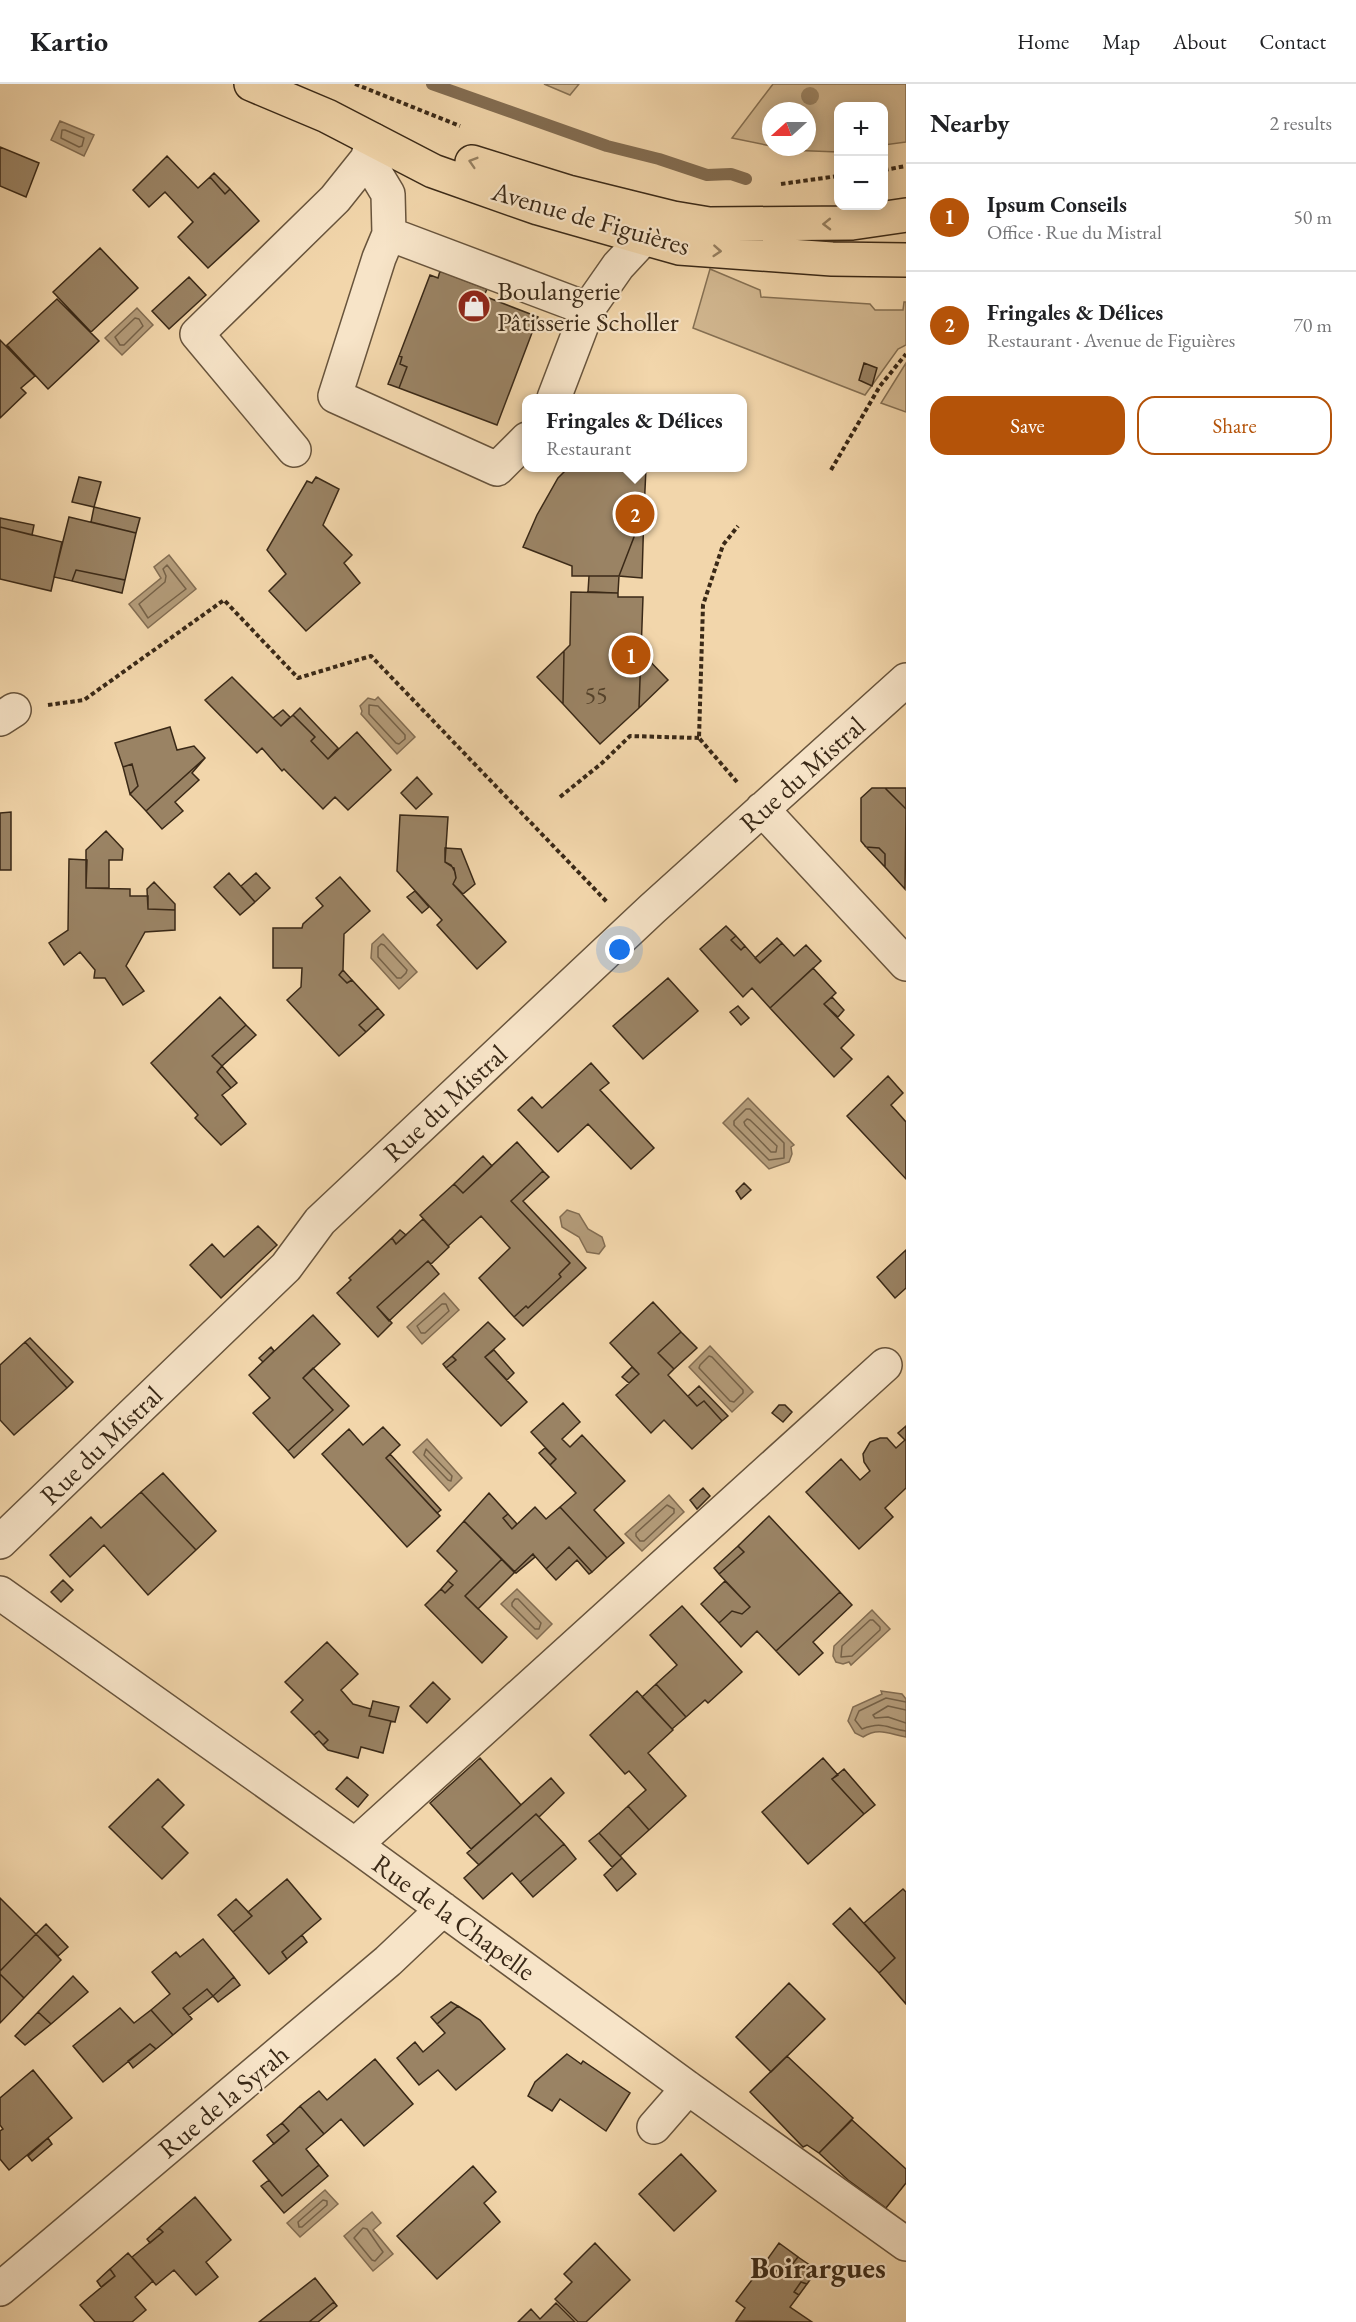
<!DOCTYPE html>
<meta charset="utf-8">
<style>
:root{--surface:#fff;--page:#f6f6f6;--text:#202124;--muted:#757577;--line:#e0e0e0;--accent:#b45309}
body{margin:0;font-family:"EB Garamond",serif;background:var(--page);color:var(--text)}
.controls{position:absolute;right:18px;top:18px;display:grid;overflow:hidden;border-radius:12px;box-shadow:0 3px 15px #0003}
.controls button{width:54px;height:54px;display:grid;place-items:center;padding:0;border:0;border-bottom:2px solid var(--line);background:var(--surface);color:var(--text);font:30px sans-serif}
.compass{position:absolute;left:762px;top:18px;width:54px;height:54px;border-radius:50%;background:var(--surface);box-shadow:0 3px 15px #0003;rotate:249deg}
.you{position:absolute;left:620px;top:866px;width:21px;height:21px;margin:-15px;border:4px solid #fff;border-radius:50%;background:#1a73e8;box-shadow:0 0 0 9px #1a73e833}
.badge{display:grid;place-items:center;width:39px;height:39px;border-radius:50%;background:var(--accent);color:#fff;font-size:20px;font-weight:700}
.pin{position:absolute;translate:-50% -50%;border:3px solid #fff;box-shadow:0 2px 6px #0006}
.popup{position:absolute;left:522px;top:310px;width:225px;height:78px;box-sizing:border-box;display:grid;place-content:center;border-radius:12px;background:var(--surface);filter:drop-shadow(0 2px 4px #0005);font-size:20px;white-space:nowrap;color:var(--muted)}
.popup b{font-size:22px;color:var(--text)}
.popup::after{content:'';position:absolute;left:50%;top:100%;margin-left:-12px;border:12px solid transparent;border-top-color:var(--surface)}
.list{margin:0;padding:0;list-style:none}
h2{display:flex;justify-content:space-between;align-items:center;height:78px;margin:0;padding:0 24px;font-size:26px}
h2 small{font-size:20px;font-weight:400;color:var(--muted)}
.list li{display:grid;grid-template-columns:39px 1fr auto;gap:18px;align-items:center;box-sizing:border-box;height:108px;padding:0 24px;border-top:2px solid var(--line)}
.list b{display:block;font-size:22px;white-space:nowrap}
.list p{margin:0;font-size:20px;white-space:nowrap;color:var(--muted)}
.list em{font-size:20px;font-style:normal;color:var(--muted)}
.actions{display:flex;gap:12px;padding:18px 24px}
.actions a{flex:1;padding:14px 0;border:2px solid var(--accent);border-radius:18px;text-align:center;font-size:21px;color:var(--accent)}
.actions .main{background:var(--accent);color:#fff}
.map{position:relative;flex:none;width:906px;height:2238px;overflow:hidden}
header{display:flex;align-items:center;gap:36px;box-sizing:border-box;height:84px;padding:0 30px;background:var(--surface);border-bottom:2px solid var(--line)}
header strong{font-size:28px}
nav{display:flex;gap:33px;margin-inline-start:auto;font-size:21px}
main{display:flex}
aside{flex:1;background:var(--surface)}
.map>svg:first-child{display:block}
.green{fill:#d3b992;stroke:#867154;stroke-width:1.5}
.water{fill:#b39b79;stroke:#836d52;stroke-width:1.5}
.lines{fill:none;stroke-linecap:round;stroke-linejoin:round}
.shore{stroke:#766248;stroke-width:1.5}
.stream{stroke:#836d52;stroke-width:12}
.building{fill:#9a8364;stroke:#3a2917;stroke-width:1.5}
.minor-casing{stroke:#68543c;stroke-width:36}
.major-casing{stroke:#3a2917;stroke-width:36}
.path{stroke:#3a2917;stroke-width:4;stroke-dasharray:4.5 3;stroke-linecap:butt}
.minor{stroke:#f7e4c8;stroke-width:33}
.major{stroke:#f2d6ab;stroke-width:33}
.tree{fill:#9e8767}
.oneway{stroke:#968061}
.labels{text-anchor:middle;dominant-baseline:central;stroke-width:4.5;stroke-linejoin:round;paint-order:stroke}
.number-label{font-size:24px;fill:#52402a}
.street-label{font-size:27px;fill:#3a2917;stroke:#f7e4c8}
.poi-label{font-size:27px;fill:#3a2917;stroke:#f7e4c8;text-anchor:start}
.quarter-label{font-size:30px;font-weight:bold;fill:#3a2917;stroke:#f7e4c8}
</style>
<header>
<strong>Kartio</strong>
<nav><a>Home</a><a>Map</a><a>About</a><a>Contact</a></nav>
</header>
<main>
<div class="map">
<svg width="906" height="2238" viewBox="0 0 906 2238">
<rect width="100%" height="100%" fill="#f2d6ab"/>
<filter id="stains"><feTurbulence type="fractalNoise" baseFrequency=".00333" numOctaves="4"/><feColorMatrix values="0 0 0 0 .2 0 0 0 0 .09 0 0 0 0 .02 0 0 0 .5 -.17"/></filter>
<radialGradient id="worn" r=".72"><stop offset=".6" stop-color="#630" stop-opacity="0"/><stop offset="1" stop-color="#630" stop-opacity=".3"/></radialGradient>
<path class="green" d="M544,0h35l-9,11z
M773,0h133v58l-22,3v-39h-46v46l-52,-2 -11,-3h32v-36h-36v35l-39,-8z
M710,185l50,21 1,7 109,7 5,6h28l1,-8h2v43l-8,4 -33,46 -172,-67z
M906,279v49l-25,-9z"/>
<path class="water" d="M60,37l34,14 -10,21 -33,-16z
M137,224l16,17 -31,30 -17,-17z
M169,471l27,34 -48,39 -19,-24 32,-26 -7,-11z
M378,613l37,40 -18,17 -36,-40 1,-3 -2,-5 8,-8 7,2z
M383,850l34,38 -18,17 -28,-31 1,-14z
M748,1014l46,47 -3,2 1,7 -3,8 -20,7 -46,-46z
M567,1126l12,4 9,15 14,8 3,9 -6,8 -12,-2 -8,-15 -17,-10 -2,-10z
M444,1209l15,17 -37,34 -15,-17z
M710,1262l43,46 -21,20 -43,-45z
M427,1355l35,39 -13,13 -36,-39z
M669,1411l15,17 -42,39 -17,-17z
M517,1505l35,35 -15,15 -36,-35z
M872,1526l18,19 -39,36 -2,-3 -6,2 -7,-2 -3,-6 1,-10z
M881,1607l21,3 4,5v38c-17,-3 -27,-10 -43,0l-8,-4 -7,-12 5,-14 29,-13z
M325,2106l13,14 -38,33 -13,-14z
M372,2128l9,11 -8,7 20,24 -20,17 -29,-35z"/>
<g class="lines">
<path class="shore" d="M62,46h3l19,8 -2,8 -3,1 -18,-9z
M135,234l4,1 4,7 -19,19h-4l-5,-8z
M167,481l19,24 -38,29 -9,-14 26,-22 1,-6 -3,-7z
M369,621l9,1 27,29v4l-6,5 -3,-1 -27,-29z
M381,860l3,1 23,25 -1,3 -5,5h-4l-19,-21v-10z
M746,1025h4l34,34v15l-15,2 -35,-35v-4z
M747,1035l3,1 27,26 -1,6h-5l-26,-27 -1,-3z
M442,1220h4l3,7 -24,22h-4l-4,-7z
M709,1272l3,1 31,33v3l-9,9 -4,-1 -31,-33 1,-3z
M426,1365l26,27 -1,5 -3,-1 -24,-25z
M667,1421l7,4v4l-30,28h-4l-4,-5v-3z
M515,1515h3l23,24 -2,6h-4l-23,-23v-3z
M870,1536h3l7,7v3l-28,26 -11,1 1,-11z
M906,1618l-20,-4 -27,13 -4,9 7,9c21,-8 24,-1 44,2
M906,1626l-18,-4 -15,9 2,3 13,-1 18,6
M323,2116l4,1v4l-25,22h-3l-1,-5z
M363,2144l4,1 16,23 -8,9 -3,-1 -18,-22z"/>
<path class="stream" d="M432,0l175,62 52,13 48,16 24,-1 15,5"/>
</g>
<path class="building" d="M0,63l39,16 -13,34 -26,-11z
M167,72l31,32 12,-11 15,17 5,-5 29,32 -51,47 -30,-31 15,-15 -28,-30 -16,15 -16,-17z
M214,89l16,16 -5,5 -15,-17z
M100,164l38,40 -47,44 -38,-40z
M440,187l47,18 -3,7 54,21 -41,108 -98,-37 8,-21 -7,-3 2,-7 -3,-1 31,-81 8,3z
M189,193l17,18 -37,34 -17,-18z
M57,215l42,42 -51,48 -41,-44z
M0,256l35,36 -14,12 5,5 -26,25z
M399,272l3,1 -2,7 7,3 -8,21 -11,-4z
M864,279l13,5 -5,18 -13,-6z
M568,384h78l-2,43 -25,65h-47v-10l-49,-19 14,-32 21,-37z
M79,393l22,5 -7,25 -22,-5z
M316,393l23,12 -16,36 29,30 -8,8 16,20 -54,48 -37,-40 17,-17 -19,-24 40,-69 5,2z
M94,423l46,11 -4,15 -45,-11z
M644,427l-2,67 -23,-2z
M69,433l67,16 -11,47 -49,-10 -4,11 -18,-4z
M0,434l34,7 -2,10 -32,-8z
M0,443l62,15 -11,49 -51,-12z
M76,486l49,10 -3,13 -50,-12z
M589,492h30l-1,17 -30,-1z
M571,508l47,1v4h25l-4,111 -39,36 -37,-40 1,-53 6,-6z
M564,567l-1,53 -26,-27z
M641,568l27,28 -29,28z
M232,593l49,49 12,-11 22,22 -4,4 17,18 29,-27 34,38 -43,40 -13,-13 -12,12 -39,-40 -2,2 -20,-23 -5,5 -52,-53z
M300,624l38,40 -10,11 -17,-18 4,-4 -22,-22z
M283,626l7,7 -9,9 -8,-8z
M170,643l7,23 17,-4 11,12 -59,53 -16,-17 8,-8 -6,-22 -9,3 -8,-24z
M205,674l-13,15 7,7 -24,22 8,9 -21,18 -16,-18z
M132,680l6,22 -8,8 -7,-27z
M417,693l15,17 -16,15 -15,-16z
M872,704h13l21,21 -1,80 -20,-22v-13l-6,-6 -13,-1 -5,-6v-43z
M885,704h21v21z
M11,728v58h-11v-57z
M400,731l48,2 -3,45 6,3 4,7 1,6 -3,6 53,58 -29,27 -40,-44 5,-5 -45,-49z
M106,747l17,18 -1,11h-13v28h-23v-38z
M866,763l13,1 6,6v13z
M445,764l16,1 14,35 -12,10 -10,-10 3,-6 -2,-10 -9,-6z
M69,775l18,1 -1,28 44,1v7h18v13l27,1v20l-30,2 -19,34 18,25 -21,14 -18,-27h-11l1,-8 -15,-18 -16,13 -15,-22 19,-13z
M229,789l26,29 -15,13 -26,-28z
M256,789l14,15 -15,14 -14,-16z
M340,793l30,34 -26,23 -1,36 -4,5 8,8 5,-3 26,28 -19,17 7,7 -27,24 -52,-56 14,-13 1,-19h-29v-40h29l1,-4 20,-18 -7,-8z
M154,798l21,22v6l-27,-1 -1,-20z
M415,807l14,16 -7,6 -15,-16z
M726,842l10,10 -5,4 10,10 4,-4 15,17 22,-20 12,13 12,-11 15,16 -51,47 -18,-20 -9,9 -43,-48z
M736,852l9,10 -4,4 -10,-10z
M777,854l5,5 -22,20 -5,-5z
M813,884l23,25 -12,11 30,31 -13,13 11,11 -18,18 -64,-69z
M343,886l9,10 -5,3 -8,-8z
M668,894l30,33 -55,48 -30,-33z
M220,913l26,28 -34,31 10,10 -5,6 14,16 -9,7 24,29 -25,21 -26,-27 3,-3 -47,-52z
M832,913l12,13 -6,7 -14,-13z
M738,922l11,12 -8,7 -11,-13z
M378,924l6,7 -18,17 -7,-7z
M246,941l10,10 -34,31 -10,-10z
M591,979l18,20 -9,7 54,58 -23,21 -43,-45 -30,28 -40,-42 14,-13 10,11z
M222,982l15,17 -6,5 -14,-16z
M888,992l15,17 -12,12 15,17v57l-59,-63z
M517,1058l26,29 -32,30 59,62 -11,11 2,3 -33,31 -2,-2 -12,11 -35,-39 31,-30 -29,-32 -33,30 -28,-31 34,-31 9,9z
M483,1072l9,10 -29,27 -9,-9z
M543,1087l6,6 -26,24 63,67 -63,58 -9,-9 12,-11 2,2 33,-31 -2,-3 11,-11 -59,-62z
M744,1099l7,7 -10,9 -5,-8z
M423,1135l26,28 -18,17 -3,-3 -51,46 15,16 -14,14 -41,-44 14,-13 -2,-2 43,-40 4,6z
M258,1142l19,19 -56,53 -31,-33 22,-21 12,13z
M400,1146l6,5 -10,9 -4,-6z
M906,1166v38l-11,10 -18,-21z
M428,1177l11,13 -50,47 -12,-14z
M653,1218l28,30 -23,21 16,16 -6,6 29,31 7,-5 18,20 -30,28 -28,-29 -13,13 -35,-38 23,-21 -29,-31z
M313,1231l27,29 -37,34 30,32 -45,41 -35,-38 17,-15 -21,-23z
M488,1238l17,17 -20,18 42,45 -26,24 -55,-58 10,-8 -4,-4z
M681,1248l16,16 -23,21 -16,-16z
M30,1254l43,44 -6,6 -42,-46z
M25,1258l42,46 -53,47 -14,-15v-55z
M271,1263l3,4 -11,11 -4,-4z
M494,1266l20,23 -7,7 -22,-23z
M452,1272l4,4 -10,8 -3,-4z
M632,1283l7,7 -10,9 -7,-6z
M313,1284l36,38 -55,52 -6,-7 45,-41 -30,-32z
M699,1302l29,30 -6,5 -18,-20 -7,5 -9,-10z
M563,1319l17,19 -18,17 8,8 12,-12 43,46 -31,29 30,33 -17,15 -47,-51 16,-14 -26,-28 6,-6 -25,-27z
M779,1321h6l7,7 -9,10 -11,-9z
M906,1342v62l-21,20 8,9 -34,32 -53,-57 35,-33 19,21 10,-9 -6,-9 -1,-8 7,-12 10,-4h7l9,10 9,-8 -7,-7z
M383,1343l17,18 -14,13 54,58 -33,31 -85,-93 27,-25 14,16z
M545,1364l11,11 -6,6 -11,-12z
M390,1370l51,56 -4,3 -51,-55z
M163,1389l53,58 -20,19 -55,-58z
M703,1404l7,8 -13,13 -7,-9z
M141,1408l55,58 -48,45 -44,-50 -34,32 -20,-22 41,-38 10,11z
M489,1409l19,21 -5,4 9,11 23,-22 11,12 14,-12 47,51 -15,14 -23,-25 -23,22 -13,-15 -19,18 -50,-51z
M508,1430l9,10 -5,5 -9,-11z
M769,1432l71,76 -64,59 -19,-20 -16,16 -22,-24 13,-12 10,3 8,-7 -31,-33 25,-22 -6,-6z
M464,1437l38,38 -37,37 42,41 -25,26 -57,-58 16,-16 4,4 8,-8 -5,-4 9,-10 -20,-20z
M738,1462l6,6 -25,22 -5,-6z
M569,1463l23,25 -3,2 -12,-14 -21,20 -10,-11z
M533,1470l2,3 -19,16 -2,-1z
M502,1475l13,13 -37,37 -13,-13z
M63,1496l10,10 -12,12 -10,-10z
M448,1497l5,4 -8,8 -4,-4z
M725,1497l25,26 -8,7 -10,-3 -13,12 -18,-19z
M840,1508l12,13 -39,37 10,11 -24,22 -23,-24z
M682,1522l60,66 -34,31 -3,-3 -19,17 -30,-33 21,-19 -27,-30z
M327,1558l31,32 -17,16 12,14 18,5 -2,7 22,5 -8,32 -22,-6 -3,11 -30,-8 -5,-5 5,-5 -9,-9 -5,4 -23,-23 12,-12 -18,-18z
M433,1598l17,17 -23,24 -17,-17z
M656,1600l30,33 -14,12 -30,-32z
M637,1607l36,39 -25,23 38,43 -37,34 -21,-24 18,-16 -17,-19 -4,3 -35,-39z
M373,1617l26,6 -4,15 -26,-6z
M319,1647l9,9 -5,5 -9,-10z
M480,1674l41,47 -50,44 -41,-46z
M823,1674l15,17 -6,4 32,35 -56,50 -46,-52z
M844,1685l31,36 -11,9 -32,-35z
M347,1693l21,18 -10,12 -22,-18z
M551,1694l13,15 -25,24 -3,-3 -57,51 -12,-12z
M158,1695l26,26 -22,22 26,26 -26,26 -53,-52z
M628,1722l21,24 -29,26 -21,-23z
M536,1730l28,30 -44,38 -8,-9 -29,26 -19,-21z
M599,1749l23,25 -10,9 -23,-26z
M564,1760l12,15 -43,38 -13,-15z
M622,1774l14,16 -19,17 -13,-16z
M287,1795l34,40 -39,33 5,7 -18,15 -36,-42 19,-16 -4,-4z
M903,1805l3,3v112l-27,-31 16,-15 -31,-35z
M0,1814l36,36 -36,37z
M236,1815l16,17 -19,16 -15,-17z
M850,1824l45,50 -16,15 -46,-49z
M46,1840l22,23 -10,9 -22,-22z
M36,1850l25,26 -37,38 -24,-24v-3z
M302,1851l5,7 -20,17 -5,-7z
M203,1855l31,38 -21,19 -6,-7 -24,19 9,11 -19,16 -22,-25 19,-16 -18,-22 24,-20 4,5z
M0,1890l24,24 -24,25z
M73,1892l15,16 -37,32 -13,-12z
M234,1893l6,8 -22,17 -5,-6z
M789,1899l36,36 -54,53 -35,-35z
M207,1905l6,7 -24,19 -6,-7z
M451,1918l7,4 -21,18 -6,-7z
M458,1922l22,14 25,29 -49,41 -18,-20 -19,15 -22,-27 18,-16 8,10 22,-19 -8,-9z
M120,1924l14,15 17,-13 22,25 -17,14 -6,-5 -47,38 -30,-36z
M38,1928l13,12 -26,21 -10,-9z
M150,1960l6,5 -23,19 -5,-7z
M567,1970l14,10 2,-3 47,32 -24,38 -46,-32 -8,12 -24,-15 7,-14z
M787,1972l66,62 -34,35 -12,-8 -4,2 -53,-55z
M375,1975l38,45 -49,42 -23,-27 -17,15 -24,-28 19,-15 8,9z
M33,1986l39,48 -63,52 -9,-11v-28l3,-2 -3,-4v-27z
M300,2022l24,28 -18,15 13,16 -37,31 -29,-35 36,-30 -7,-8z
M852,2036l54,49v14l-20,25 -38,-28 -29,-27z
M282,2039l7,8 -15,13 -7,-9z
M48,2054l4,6 -20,17 -4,-5z
M681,2070l35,37 -42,40 -35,-37z
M319,2081l9,11 -44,37 -23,-27 8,-6 13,16z
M473,2082l23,26 -12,11 16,19 -63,57 -40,-43z
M195,2113l36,43 -25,22 12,15 -22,18 -22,-25 -18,15 -24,-28 31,-25 -4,-4z
M159,2144l4,4 -13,11 -3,-4z
M595,2159l35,37 -44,42h-8l-23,-23 17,-17 -8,-8z
M779,2159l19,14 -10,13 -15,1 -9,-7z
M128,2169l25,28 -18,16 11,13 -14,12h-37l-15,-17 35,-29 -5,-7z
M798,2173l19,13 -10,14 -6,-2 -7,10 5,3 -9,12 22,15 -76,-1 9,-13 -9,-7 28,-37 9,7 15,-1z
M110,2185l5,7 -14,11 -4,-6z
M315,2194l19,24 -25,20h-50z
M801,2198l6,2 -8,11 -5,-3z
M334,2218l3,4 -19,16h-9z
M556,2219l19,19h-57l13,-13 9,10z"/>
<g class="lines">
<defs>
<path id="minor" d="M367,75l21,35 1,40 -10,24 -44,138 162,73 30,-30
M389,150l199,75
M554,314l34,-89 30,-43 26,-28
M294,366l-97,-116 138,-135 32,-40 6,-19
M0,635l14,-9
M762,725l144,155
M0,1458l286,-275 34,-46 332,-312 254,-229
M0,1509l355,252 333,243 218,156
M355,1761l530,-480
M654,2043l34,-39
M0,2205l388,-328 55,-52"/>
<path id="major" d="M251,0l76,32 106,55 105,37 141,40 153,11 74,1
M472,78l96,30 105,26 36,6 143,-1 54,-8"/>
</defs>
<use href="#minor" class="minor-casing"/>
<use href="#major" class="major-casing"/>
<path class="path" d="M355,0l105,42
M884,86l22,-4
M781,100l57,-8
M831,386l49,-84 26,-32
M48,621l36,-5 140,-100 74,78 73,-22 236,246
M737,698l-38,-44 4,-133 20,-60 15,-19
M560,713l42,-34 28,-27 69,2"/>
<use href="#minor" class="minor"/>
<use href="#major" class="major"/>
</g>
<circle class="tree" cx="810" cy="12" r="9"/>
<defs><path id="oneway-chevron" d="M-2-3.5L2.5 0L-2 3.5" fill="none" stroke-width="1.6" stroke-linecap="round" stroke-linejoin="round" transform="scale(1.5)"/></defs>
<g class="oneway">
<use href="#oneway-chevron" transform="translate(473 78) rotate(-163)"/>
<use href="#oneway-chevron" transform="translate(827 140) rotate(179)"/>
<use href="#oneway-chevron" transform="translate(717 167) rotate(4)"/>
</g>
<defs>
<symbol id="shop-disc" viewBox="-11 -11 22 22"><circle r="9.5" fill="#8f2418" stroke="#f7e4c8"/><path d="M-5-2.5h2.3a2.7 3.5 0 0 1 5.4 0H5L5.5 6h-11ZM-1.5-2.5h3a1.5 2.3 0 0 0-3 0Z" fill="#fff"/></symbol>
</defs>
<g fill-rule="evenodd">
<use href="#shop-disc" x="455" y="203" width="38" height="38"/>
</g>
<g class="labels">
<g class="number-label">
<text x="596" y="610">55</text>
</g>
<g class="street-label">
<text transform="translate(591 134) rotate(16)">Avenue de Figuières</text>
<text transform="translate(802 690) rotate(-42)">Rue du Mistral</text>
<text transform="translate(445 1019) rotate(-43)">Rue du Mistral</text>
<text transform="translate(101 1361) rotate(-44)">Rue du Mistral</text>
<text transform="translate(454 1833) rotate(36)">Rue de la Chapelle</text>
<text transform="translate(223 2017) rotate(-40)">Rue de la Syrah</text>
</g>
<g class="poi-label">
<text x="497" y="206">Boulangerie<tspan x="497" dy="31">Pâtisserie Scholler</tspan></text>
</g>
<g class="quarter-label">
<text x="818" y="2183">Boirargues</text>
</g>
</g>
<rect width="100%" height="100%" filter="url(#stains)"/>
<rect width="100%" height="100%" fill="url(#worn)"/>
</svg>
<div class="controls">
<button>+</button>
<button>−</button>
</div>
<svg class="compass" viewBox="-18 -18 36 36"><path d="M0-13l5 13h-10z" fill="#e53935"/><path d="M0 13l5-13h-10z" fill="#757577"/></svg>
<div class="you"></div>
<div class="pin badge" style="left:631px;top:571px">1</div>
<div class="pin badge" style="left:635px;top:430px">2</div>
<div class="popup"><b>Fringales &amp; Délices</b>Restaurant</div>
</div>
<aside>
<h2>Nearby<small>2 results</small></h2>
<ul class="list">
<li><span class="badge">1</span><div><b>Ipsum Conseils</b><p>Office · Rue du Mistral</p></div><em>50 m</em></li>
<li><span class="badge">2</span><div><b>Fringales &amp; Délices</b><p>Restaurant · Avenue de Figuières</p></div><em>70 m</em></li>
</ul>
<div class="actions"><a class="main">Save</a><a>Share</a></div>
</aside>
</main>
